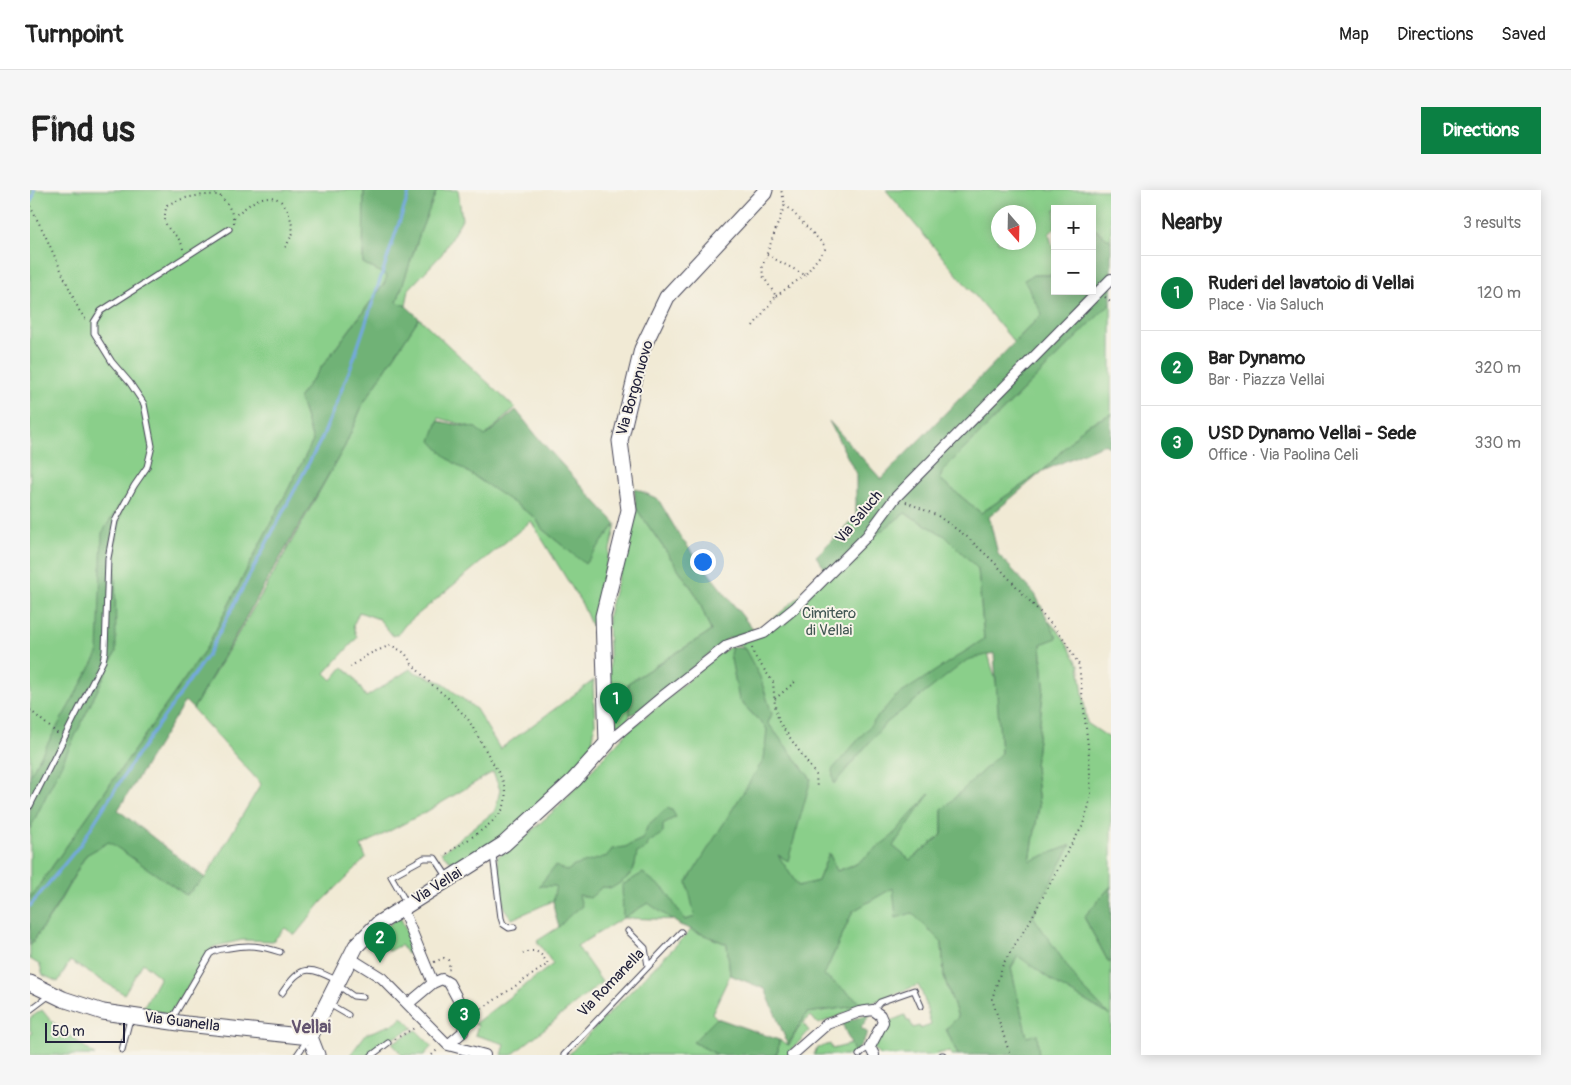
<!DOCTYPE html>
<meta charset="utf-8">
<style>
:root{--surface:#fff;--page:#f6f6f6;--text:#222;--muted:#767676;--line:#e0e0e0;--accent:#0b8043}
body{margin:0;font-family:Pangolin,sans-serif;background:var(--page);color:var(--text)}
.controls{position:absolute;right:15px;top:15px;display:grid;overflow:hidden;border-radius:0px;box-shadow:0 2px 12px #0003}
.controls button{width:45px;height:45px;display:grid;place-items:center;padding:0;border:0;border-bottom:1px solid var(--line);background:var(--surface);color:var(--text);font:25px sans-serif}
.compass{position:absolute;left:961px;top:15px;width:45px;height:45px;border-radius:50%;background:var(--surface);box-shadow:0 2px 12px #0003;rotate:160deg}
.scale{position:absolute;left:15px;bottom:12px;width:80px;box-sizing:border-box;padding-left:5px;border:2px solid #22223b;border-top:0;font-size:14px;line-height:18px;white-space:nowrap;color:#22223b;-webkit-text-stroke:4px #f7f3e8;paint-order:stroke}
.you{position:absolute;left:672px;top:371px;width:18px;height:18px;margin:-12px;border:4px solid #fff;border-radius:50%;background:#1a73e8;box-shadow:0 0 0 8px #1a73e833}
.badge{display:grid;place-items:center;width:32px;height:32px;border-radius:50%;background:var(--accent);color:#fff;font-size:16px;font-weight:700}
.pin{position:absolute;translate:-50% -41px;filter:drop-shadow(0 1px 2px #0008)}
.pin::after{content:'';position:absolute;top:26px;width:18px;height:15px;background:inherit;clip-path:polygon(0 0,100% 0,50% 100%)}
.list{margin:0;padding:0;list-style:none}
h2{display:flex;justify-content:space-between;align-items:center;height:65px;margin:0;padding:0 20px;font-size:21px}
h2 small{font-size:16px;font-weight:400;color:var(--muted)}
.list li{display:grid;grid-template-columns:32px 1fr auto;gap:15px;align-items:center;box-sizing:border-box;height:75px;padding:0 20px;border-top:1px solid var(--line)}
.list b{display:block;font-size:19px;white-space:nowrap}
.list p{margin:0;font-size:16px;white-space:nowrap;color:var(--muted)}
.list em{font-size:16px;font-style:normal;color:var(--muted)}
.map{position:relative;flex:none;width:1081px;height:865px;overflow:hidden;border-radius:0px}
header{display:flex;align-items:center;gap:30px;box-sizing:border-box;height:70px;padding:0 25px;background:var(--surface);border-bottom:1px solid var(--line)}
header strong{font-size:24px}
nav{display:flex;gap:28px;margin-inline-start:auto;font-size:18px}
.intro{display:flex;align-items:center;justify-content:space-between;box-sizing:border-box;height:120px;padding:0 30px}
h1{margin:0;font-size:35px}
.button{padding:12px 22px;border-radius:0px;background:var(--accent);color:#fff;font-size:18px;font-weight:700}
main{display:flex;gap:30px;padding:0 30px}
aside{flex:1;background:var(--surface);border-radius:0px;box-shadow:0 2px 12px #0003}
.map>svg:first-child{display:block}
.green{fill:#8acf8a;stroke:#567862;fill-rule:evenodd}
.forest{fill:#6fb276;stroke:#486a58}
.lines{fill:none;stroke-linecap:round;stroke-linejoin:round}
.stream{stroke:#74a9e1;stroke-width:3}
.lane-casing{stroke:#414052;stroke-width:7}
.street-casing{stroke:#414052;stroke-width:12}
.secondary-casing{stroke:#414052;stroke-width:17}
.path{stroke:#414052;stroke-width:2;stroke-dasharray:1 4;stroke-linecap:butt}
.lane{stroke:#fff;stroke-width:5}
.street{stroke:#fff;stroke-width:10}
.secondary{stroke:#fff;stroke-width:15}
.labels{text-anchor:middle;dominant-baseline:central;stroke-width:4;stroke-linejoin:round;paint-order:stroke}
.street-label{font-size:15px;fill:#22223b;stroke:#f7f3e8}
.park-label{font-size:15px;fill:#415653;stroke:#f7f3e8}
.quarter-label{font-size:18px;font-weight:bold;fill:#63546f;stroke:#f7f3e8}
</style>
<header>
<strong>Turnpoint</strong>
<nav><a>Map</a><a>Directions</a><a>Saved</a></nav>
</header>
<div class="intro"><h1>Find us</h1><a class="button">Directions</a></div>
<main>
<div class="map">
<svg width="1081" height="865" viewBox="0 0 1081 865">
<rect width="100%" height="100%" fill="#f7f3e8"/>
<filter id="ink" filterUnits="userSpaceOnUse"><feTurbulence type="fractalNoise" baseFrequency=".02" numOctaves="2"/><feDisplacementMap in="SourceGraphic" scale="10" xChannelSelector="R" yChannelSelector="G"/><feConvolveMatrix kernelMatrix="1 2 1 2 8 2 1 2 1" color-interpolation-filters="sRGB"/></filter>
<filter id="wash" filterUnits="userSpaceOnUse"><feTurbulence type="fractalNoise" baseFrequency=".0096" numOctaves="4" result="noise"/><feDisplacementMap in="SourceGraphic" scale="20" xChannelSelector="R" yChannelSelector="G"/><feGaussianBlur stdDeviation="1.12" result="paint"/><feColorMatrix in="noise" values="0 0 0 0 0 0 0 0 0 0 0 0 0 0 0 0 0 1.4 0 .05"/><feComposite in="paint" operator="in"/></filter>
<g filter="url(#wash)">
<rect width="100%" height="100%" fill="#f1ead5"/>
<path class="green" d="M0,0h334l-1,73 26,14 -90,120 14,44 -106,206 -177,251z
M407,0h21l4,29 -20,35 -33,35 -3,17 -9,-4 24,-72z
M856,0h225v51l-19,-14v-18h-37v19l-6,6 6,20v21h-22l9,39 -28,28zM968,22h30v30h-30z
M1081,113v111l-26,12 -42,45 -62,42 -41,-34 3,-9z
M389,128l96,90 -30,28 -10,-8 -36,-10 -7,23 15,16 26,-11 63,72 6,11 43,34 31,-39 -24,103 -10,-23 -51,-83 -126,104 -6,8 -6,3 -14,-17 -20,-7 -6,14 4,12 -32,35 7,7 11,-13 10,9 13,21 44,-28 4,3 27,10 35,27 24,40 94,-69 -1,7 2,36 -4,31 -70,70 -66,45 -4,-8 -10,-8 54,-42 5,-21 -7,-18 -67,40 -65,34 5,12 -45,45 -26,32 -10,-7 -12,13 -31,-1 -29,7 -43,67 -27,-6 17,-31 -17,-14 -19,31 -54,-33 -12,21 -15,-7 -3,-10 -10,-6v-13l26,-38 30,-53 23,-14 77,54 19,-17 56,-94 -68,-75 73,-122 79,-141 18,-42z
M606,318l61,88 14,35 -83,52 2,32 -4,12 -15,-5 -3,-107z
M875,323l41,23 32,33 6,70 13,46 4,69 -59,56v25l-32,25 -54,4 -19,7 -8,-18 -11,28 -20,5 -21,-32 34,-75 -43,-56 -23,-74 -16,-11 25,-5 8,-4 65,-57z
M1019,431l13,15 17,29 8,58 24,16v147l-27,31 25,46 2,-2v94h-80l-20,-87 7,-13 12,-94 9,-55 -4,-40 9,-81 -3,-41z
M702,456l7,54 28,29 6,33 -78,155 -9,3 -63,-2 -46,28 25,36 -90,73h-10l3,-11 -30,-9 3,-10 -4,-1 79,-60 -16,-23 22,-14 -6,-26 -41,18 -8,-11 -7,-51 23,-16 36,-32 74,-80 30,-24 54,-48z
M863,697l19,25 30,31 2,34 14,40 -12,12 12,26h-7l-1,-4 -18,4h-51l-3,-1 -6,-8 4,-8 12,-16 17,-7 2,6h3l3,7 6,-2 1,3 11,-4c-4,-14 -6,-28 -13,-40l-100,39 -7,-8 -8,7 6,8 -22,24h-12l3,-4 1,-11 10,5 18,-32 56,-8 -39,-30 29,-64z
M370,727l15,32 -8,5 -6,-9 -11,6 -15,-12 21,-21z
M661,740l36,14 3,31 -18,38 5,5 -24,24 25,13h-150z
M12,820l9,11 44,34h-65v-20l2,-2 -2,-3v-12z
M372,827l11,11 -25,13 -18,14h-20l16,-21 30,-11z
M386,840l16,16 -8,9h-22l-10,-12z
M800,854l2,5 20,-5 3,10 -1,1h-41l5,-7z"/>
<path class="forest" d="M334,0h73l-16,40 -24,72 9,4 13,12 -56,86 -18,42 -152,263 -8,-8 -67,109 87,68 -19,17 -77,-53 -23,13 -32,55 -24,36v-48l177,-251 106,-206 -14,-44 85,-113 3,-8 -24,-13z
M1062,37l19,14v62l-168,167 -3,9 41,34 62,-42 42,-45 26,-12v34l-7,-4 -61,27 -54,46 9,37 37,40 22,44 -16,6 3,41 -9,81 4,40 -9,55 41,-16 -38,71 47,69 29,30 -51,-30 -40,-29 -7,12 16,69 10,-3 2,21h-81l-12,-26 12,-12 -14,-40 -2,-34 -30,-30 -16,5 -3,-30 -40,23 -29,64 40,30 -57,8 -19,32 -23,-56 -35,-14 -3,-31 -47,-19 -32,-22 -25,15 -1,-33 21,-12 22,17 20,30 10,-3 -8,-35 77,-123 3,-30 -28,-29 -9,-46 2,-8 13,3 15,28 12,37 -4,9 43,56 -23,82 -10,-6 20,31 20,-5 11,-28 8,18 19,-7 36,-28 38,-43 -37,53 17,14 32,-25v-25l59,-57 -7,-100 -27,7 -82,64 -51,60 -2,-14 62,-72 90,-59 -6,-70 -33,-33 -40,-23 -78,59 -11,-16 40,-40v-42l-27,-53 52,58 161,-165 -18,-34 9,-5h22v16h37z
M486,220l24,30 76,84 -31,40 -43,-35 -6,-11 -89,-60 -16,-17 7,-20 38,7 9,8z
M604,298l24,11 23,39 74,94 -26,6 -92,74 -7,3 -2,-32 83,-52 -14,-35 -61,-88z
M94,308l-9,47 1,107 -86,177v-54l68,-121 4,-121z
M637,618l5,2 4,7 -13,7v9l-15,10 -1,5 -10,5c-1,4 -1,8 -2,12 -3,12 -14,17 -23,23l-10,-1 -12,11 -11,-3 3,11 -14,11 -9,10c-5,-16 -8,-24 -3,-41h-17l16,-20 12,5 7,-5 33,-10 5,-7 13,-2 17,-8 6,-14z
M1081,696v75l-2,2 -25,-46z
M841,823l-10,15 7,5 -13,21 -13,-31z
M687,828l62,22 -1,11 -3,4h-57l-25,-13z"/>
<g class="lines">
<path class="stream" d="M0,13l4,-8v-5
M0,716l50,-61 55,-87 72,-102 115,-218 30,-74 58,-174"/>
</g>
</g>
<g filter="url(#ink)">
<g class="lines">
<defs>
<path id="lane" d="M0,616l73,-145 2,-10 3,-93 7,-37 19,-35 13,-19 5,-21 -8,-42 -14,-21 -18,-21 -18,-29v-11l7,-11 128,-82
M463,665l8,63 2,6 6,4 5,-1
M377,714l-16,-28 33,-18h11l13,20
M598,741l17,17 3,18
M309,796l14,10 10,1
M252,803c20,-29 26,-27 56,-12
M299,814l19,11
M0,820l20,-15
M843,820l7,-8 34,-12 7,16
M142,829l38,-65c6,-5 12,-5 19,-6 20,-4 32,-2 51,4
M92,860l8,-31
M267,865l11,-16
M342,865l16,-12
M534,865l117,-123
M829,865l4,-4 7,-4
M912,865h1"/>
<path id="street" d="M577,553l56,-47 65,-51 36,-12 31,-25 72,-72 28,-38 216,-219
M372,718l31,75
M320,768l32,20 66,67 37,10
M378,814l25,-21 9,-4 7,4 15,28 1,7 -2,14 -15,13
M762,865l35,-31 32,-12 14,-2 7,5 3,7 -13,25 4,8"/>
<path id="secondary" d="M0,793l33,16 40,13 83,12 124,13
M287,865l-7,-18 46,-91 23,-23 125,-79 70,-64 33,-37 -4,-127 26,-106 -9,-69 22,-92 25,-52 97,-104 1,-3"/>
</defs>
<use href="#lane" class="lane-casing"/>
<use href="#street" class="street-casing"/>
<use href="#secondary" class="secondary-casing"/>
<path class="path" d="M0,16l15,29 34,75 7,10
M204,28l1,-3c8,-5 15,-12 24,-16 25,-9 32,15 34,34l-8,15
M153,59c-3,-19 -25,-15 -16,-44 16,-8 34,-11 52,-10 8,7 14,17 15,28
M737,65l38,20 20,-26 -1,-4 -39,-41
M746,106l29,-21
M1075,107l6,5
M723,136l23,-30 -13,-20 -1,-9 23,-63 -4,-14
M876,312l32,14 28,20 27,25 69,75 17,29 10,90 2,39 -3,15 -6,18 -11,18 -41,76 -27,43 -11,35 18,56
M722,458l2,7 19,27 2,24 4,16 37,53 1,14
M320,477l19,-13 22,-9 14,8 7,11 18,19 18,15 20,21 34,60c3,9 5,17 2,27 -5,17 -46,39 -60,50
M745,509l21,-18
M0,520l28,24
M404,772l10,-4 4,2 2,9 -3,1
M444,824l74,-50c-7,-11 -12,-17 -25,-10
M365,849l21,-12
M402,865l5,-5"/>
<use href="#lane" class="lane"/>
<use href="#street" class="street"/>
<use href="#secondary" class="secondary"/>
</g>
</g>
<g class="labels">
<g class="street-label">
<text transform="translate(605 198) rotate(-74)">Via Borgonuovo</text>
<text transform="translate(829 327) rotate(-50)">Via Saluch</text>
<text transform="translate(407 696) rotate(-32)">Via Vellai</text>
<text transform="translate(581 793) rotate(-46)">Via Romanella</text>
<text transform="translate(152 832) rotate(7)">Via Guanella</text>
</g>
<g class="park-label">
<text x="799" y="423">Cimitero<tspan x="799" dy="17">di Vellai</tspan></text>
</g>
<g class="quarter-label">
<text x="281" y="837">Vellai</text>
</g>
</g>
</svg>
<div class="controls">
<button>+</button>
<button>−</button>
</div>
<svg class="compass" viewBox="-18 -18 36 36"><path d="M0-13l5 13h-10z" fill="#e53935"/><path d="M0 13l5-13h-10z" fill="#767676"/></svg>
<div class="scale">50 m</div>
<div class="you"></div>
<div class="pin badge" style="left:586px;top:534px">1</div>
<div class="pin badge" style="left:350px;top:773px">2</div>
<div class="pin badge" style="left:434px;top:850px">3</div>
</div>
<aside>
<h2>Nearby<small>3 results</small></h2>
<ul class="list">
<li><span class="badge">1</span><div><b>Ruderi del lavatoio di Vellai</b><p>Place · Via Saluch</p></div><em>120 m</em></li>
<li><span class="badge">2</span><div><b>Bar Dynamo</b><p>Bar · Piazza Vellai</p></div><em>320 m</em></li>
<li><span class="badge">3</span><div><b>USD Dynamo Vellai - Sede</b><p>Office · Via Paolina Celi</p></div><em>330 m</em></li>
</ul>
</aside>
</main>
